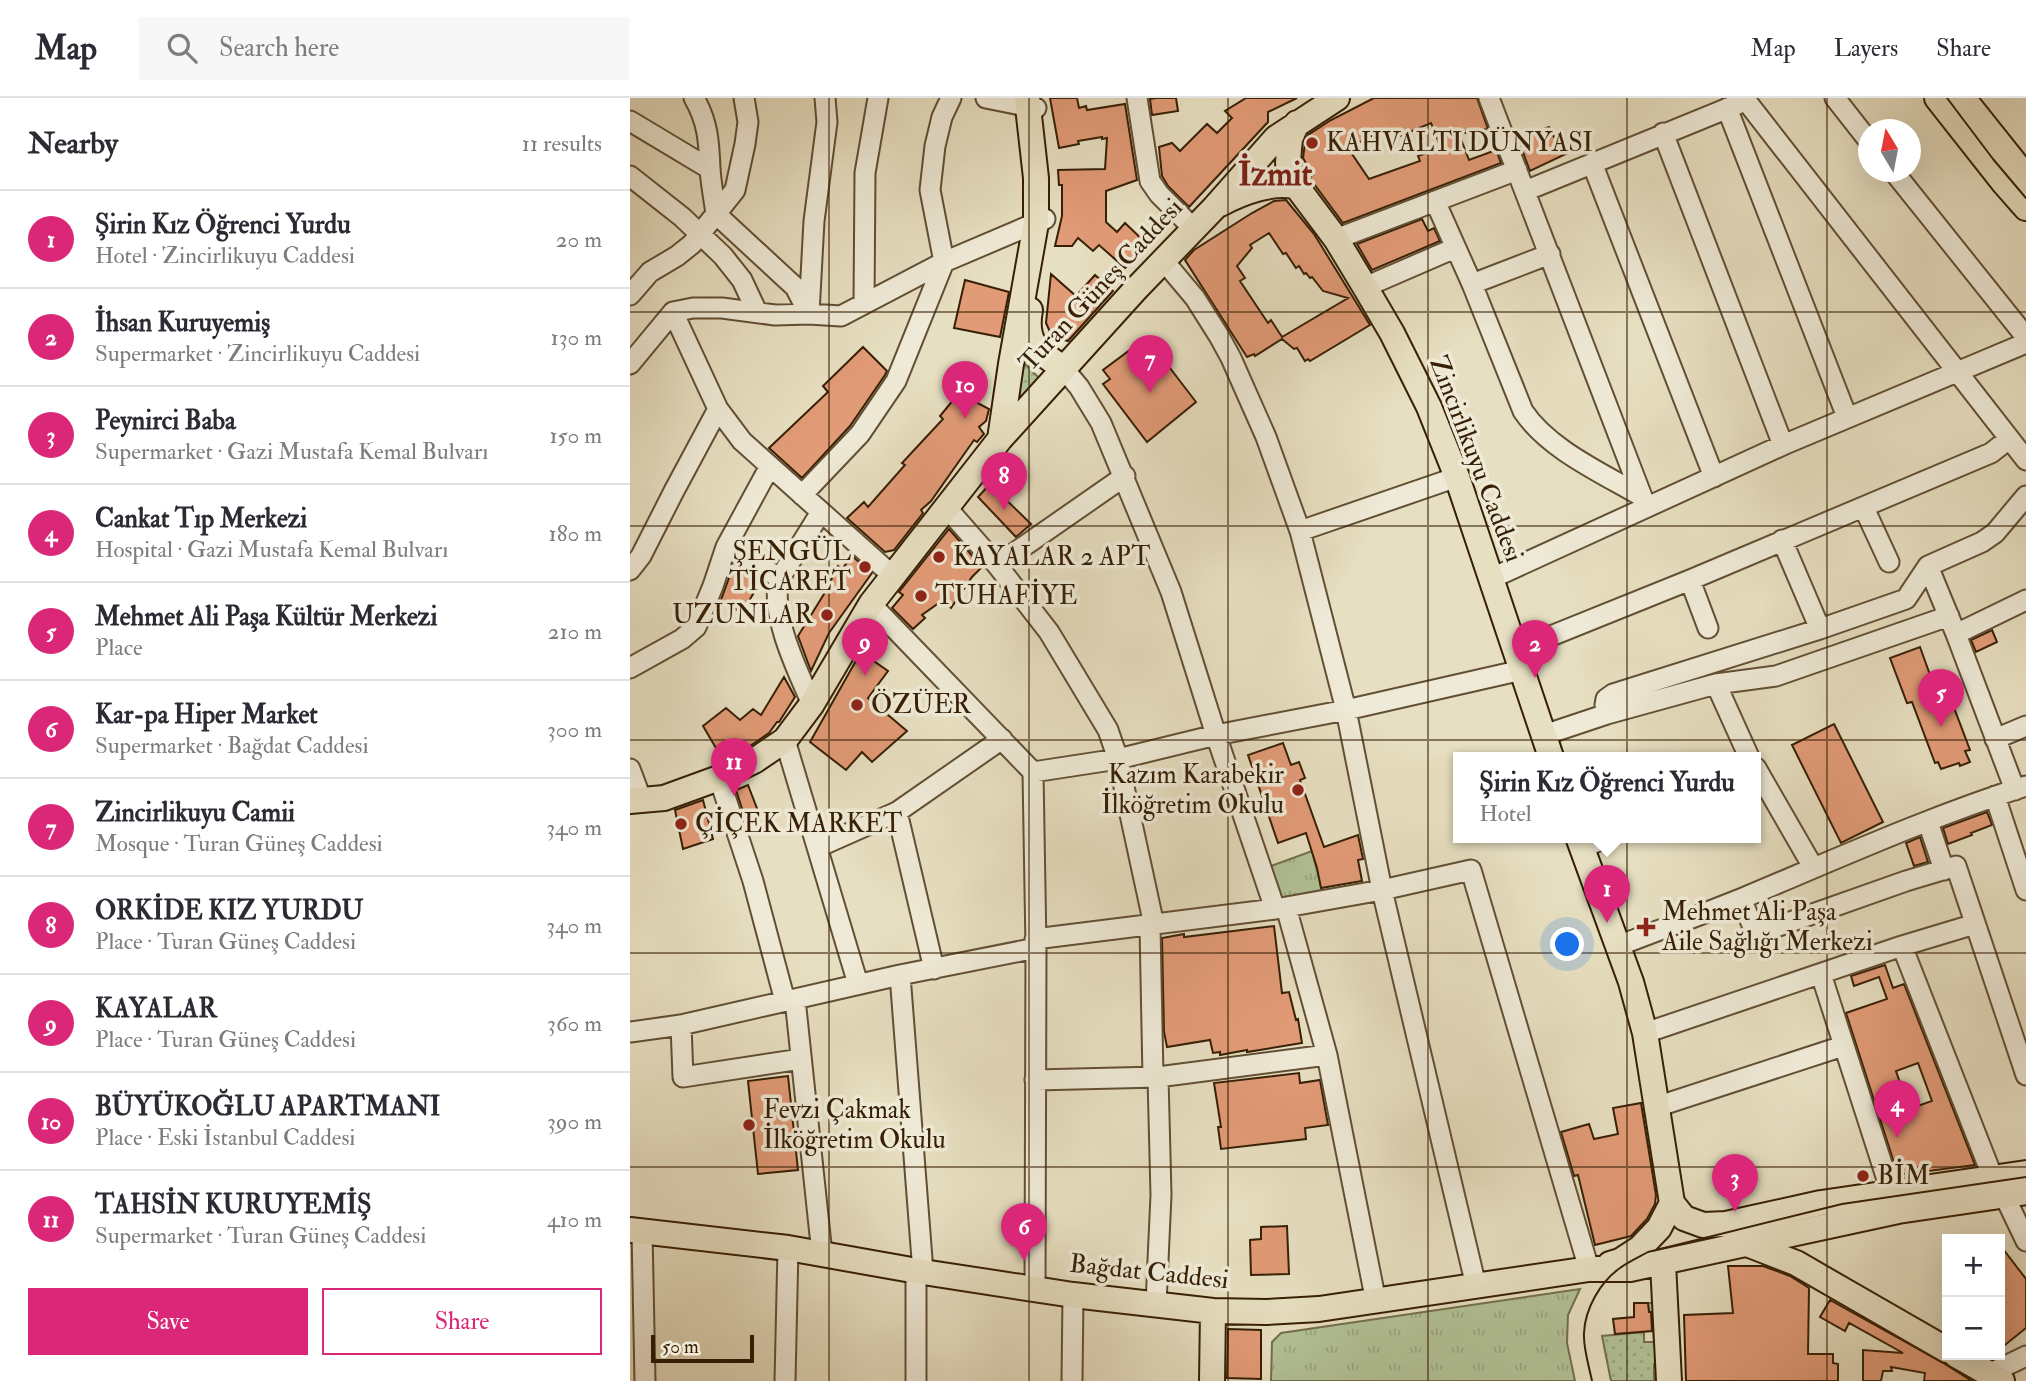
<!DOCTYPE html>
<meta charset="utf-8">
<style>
:root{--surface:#fff;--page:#f7f7f7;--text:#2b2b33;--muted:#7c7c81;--line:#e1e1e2;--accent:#db2777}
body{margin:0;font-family:"IM FELL Double Pica",serif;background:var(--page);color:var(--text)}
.controls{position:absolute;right:21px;bottom:21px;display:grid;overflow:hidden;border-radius:0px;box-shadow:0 7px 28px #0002}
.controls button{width:63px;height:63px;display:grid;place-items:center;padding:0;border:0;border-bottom:2px solid var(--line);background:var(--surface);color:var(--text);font:35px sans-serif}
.compass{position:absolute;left:1228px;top:21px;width:63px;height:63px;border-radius:50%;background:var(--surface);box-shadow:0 7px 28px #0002;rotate:350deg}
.scale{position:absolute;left:21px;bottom:18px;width:103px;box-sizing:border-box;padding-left:7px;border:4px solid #361f04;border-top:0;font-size:19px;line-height:24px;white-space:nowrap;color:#361f04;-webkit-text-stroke:5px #efead7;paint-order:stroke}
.you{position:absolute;left:938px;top:847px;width:24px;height:24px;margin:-18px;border:5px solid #fff;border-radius:50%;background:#1a73e8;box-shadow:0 0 0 10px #1a73e833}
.badge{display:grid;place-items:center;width:46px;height:46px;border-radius:50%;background:var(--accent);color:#fff;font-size:23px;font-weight:700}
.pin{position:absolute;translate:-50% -58px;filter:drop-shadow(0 2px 4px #0008)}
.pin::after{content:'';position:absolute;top:37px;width:24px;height:21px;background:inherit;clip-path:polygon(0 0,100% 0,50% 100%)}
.popup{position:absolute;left:823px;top:654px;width:308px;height:91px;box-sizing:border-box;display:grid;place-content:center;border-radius:0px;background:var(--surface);filter:drop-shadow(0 2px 5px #0005);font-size:23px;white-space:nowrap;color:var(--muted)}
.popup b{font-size:26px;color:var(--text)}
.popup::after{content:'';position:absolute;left:50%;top:100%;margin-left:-14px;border:14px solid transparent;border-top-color:var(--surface)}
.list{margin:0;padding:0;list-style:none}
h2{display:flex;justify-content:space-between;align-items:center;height:91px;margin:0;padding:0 28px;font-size:30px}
h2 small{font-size:23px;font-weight:400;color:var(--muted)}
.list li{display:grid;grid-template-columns:46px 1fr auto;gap:21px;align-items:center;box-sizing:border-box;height:98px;padding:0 28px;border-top:2px solid var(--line)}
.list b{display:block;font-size:26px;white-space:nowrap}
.list p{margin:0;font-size:23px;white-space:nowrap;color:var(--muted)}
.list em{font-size:23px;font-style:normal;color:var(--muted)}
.actions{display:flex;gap:14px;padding:21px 28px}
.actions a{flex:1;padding:16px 0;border:2px solid var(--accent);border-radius:0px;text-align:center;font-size:24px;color:var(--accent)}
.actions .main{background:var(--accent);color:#fff}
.icon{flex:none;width:38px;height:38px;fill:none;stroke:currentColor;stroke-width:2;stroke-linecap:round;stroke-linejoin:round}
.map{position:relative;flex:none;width:1396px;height:1283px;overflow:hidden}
header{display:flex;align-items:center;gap:42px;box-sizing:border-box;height:98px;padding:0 35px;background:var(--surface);border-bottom:2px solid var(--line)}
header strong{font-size:33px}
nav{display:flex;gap:38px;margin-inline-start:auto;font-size:24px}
.search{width:490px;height:63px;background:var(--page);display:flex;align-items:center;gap:18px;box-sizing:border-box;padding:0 24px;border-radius:0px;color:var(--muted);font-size:26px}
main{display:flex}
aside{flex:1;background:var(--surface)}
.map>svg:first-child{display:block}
.grass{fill:url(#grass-dots);stroke:#74704d;stroke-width:2}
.park{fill:url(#park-tufts);stroke:#74704d;stroke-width:2}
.building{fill:#e29b77;stroke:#361f04;stroke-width:2;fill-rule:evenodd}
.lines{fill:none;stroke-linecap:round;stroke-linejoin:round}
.minor-casing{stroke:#624f33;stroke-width:23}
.major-casing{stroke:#361f04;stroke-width:28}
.minor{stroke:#efead7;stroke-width:19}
.major{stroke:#e7dfc1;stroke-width:24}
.tram{stroke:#361f04;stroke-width:2}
.grid{fill:none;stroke:#361f04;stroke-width:2;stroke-opacity:0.55}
.poi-dot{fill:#8f2418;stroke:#efead7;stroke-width:2.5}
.labels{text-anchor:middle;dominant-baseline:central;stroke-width:7;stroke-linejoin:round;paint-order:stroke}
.poi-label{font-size:26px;fill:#361f04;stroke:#efead7;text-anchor:start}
.street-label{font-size:26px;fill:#361f04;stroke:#efead7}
.district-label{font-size:33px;font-weight:bold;fill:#7a1f14;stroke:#efead7}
</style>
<header>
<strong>Map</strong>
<div class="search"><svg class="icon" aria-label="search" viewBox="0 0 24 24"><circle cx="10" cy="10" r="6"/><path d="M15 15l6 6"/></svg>Search here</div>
<nav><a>Map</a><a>Layers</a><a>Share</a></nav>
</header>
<main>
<aside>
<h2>Nearby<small>11 results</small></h2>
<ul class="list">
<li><span class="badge">1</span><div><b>Şirin Kız Öğrenci Yurdu</b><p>Hotel · Zincirlikuyu Caddesi</p></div><em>20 m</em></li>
<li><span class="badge">2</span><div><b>İhsan Kuruyemiş</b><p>Supermarket · Zincirlikuyu Caddesi</p></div><em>130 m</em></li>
<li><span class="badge">3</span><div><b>Peynirci Baba</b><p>Supermarket · Gazi Mustafa Kemal Bulvarı</p></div><em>150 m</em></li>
<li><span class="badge">4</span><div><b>Cankat Tıp Merkezi</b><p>Hospital · Gazi Mustafa Kemal Bulvarı</p></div><em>180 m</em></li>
<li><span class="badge">5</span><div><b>Mehmet Ali Paşa Kültür Merkezi</b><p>Place</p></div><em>210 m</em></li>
<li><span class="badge">6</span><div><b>Kar-pa Hiper Market</b><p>Supermarket · Bağdat Caddesi</p></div><em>300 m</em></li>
<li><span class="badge">7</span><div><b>Zincirlikuyu Camii</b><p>Mosque · Turan Güneş Caddesi</p></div><em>340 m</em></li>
<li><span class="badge">8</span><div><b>ORKİDE KIZ YURDU</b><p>Place · Turan Güneş Caddesi</p></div><em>340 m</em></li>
<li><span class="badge">9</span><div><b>KAYALAR</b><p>Place · Turan Güneş Caddesi</p></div><em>360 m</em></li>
<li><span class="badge">10</span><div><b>BÜYÜKOĞLU APARTMANI</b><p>Place · Eski İstanbul Caddesi</p></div><em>390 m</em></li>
<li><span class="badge">11</span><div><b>TAHSİN KURUYEMİŞ</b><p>Supermarket · Turan Güneş Caddesi</p></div><em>410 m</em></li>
</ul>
<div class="actions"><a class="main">Save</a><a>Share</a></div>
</aside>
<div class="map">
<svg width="1396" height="1283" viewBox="0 0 1396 1283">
<defs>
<pattern id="grass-dots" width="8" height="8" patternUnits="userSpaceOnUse" patternTransform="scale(1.75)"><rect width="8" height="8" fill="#b2c296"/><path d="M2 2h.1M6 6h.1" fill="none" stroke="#9aa680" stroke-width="1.8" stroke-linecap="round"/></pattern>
<pattern id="park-tufts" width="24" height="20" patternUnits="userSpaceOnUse" patternTransform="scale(1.75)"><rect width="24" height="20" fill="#b2c296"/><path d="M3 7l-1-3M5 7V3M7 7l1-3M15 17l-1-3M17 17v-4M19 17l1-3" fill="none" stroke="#9aa680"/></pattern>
</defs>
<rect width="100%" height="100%" fill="#e7dfc1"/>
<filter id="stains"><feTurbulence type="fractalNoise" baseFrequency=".00286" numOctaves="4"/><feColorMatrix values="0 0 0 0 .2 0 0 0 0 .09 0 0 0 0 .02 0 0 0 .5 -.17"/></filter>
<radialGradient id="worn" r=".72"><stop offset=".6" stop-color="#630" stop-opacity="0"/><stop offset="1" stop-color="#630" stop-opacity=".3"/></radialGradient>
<path class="grass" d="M392,263l18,18 -25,23z
M1018,1205h8l3,61h-5v17h-43l-9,-45 42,-4v10h10l-2,-30h-3z"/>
<path class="park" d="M682,753l10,39 -41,8 -10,-32z
M950,1191l-12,26 -1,28 8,38h-304l1,-39 9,-9z"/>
<path class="building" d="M420,0h27l2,10 7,-2 1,4 38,-6 12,76 -31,11v31l11,10 8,-9 22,21 -22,24 -26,-23 -6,6 -15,-13 -6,8h-17l7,-30v-31h-3l-1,-15 47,-1 2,-31 -5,1v-2l-24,4 1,3 -20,4z
M526,0h20l2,13 -26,4 -2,-16z
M616,0h51l-29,14v10l-79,85 -21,-21 -6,-10 -3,-29 13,-4 8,8 27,-27 10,9 15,-15 -7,-7z
M744,0h103l11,31 -29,5 10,26 27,-10 5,13 -158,60 -34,-46 4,-2 -10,-17 2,-15 3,-8 23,-15zM801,25l10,25 -23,8 2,5 -51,18 -21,-31 35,-18 5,11z
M919,29l5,10 9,-3 7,18 -40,19 -12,-32z
M656,102l28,34 56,91 -60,36 -2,-2 -3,2 -8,-13 -3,1 -12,-10 -27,17 -1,-2 -7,3 -62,-97 9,-10 58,-37 22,-12zM639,135l14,21 3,-1 10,15 3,-2 5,8 2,-1 4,5 2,-1 11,14 25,7 -66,39 -11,-17 -3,3 -28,-42 5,-3 -8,-12 15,-18 -2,-3z
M792,121l6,12 6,-3 6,13 -68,29 -15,-26z
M421,176l25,22 19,-21 18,16 -45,50 -11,-3 -7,-6 -4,-9z
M335,182l44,12 -9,45 -46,-9z
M508,246l22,11 36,47 -49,40 -44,-58 7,-5 -7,-9z
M233,249l24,24 -2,4 -35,51 -48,52 -33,-30 59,-56 -5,-6z
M329,295l30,16 -3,12 -7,6 5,7 -7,8 -3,-2 -43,61 -10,9 2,3 -29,37 -9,2 -38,-34 17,-16 4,5 37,-42 -3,-2 41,-44 -3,-3z
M360,386l41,40 -15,13 -38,-40z
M319,431l33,38 -10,10 -21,31 -8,-8 -21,15 3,3 -12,11 -21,-21 11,-13 -4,-3z
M222,458l20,17 -43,60 -18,38 -13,-35 26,-42 14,-28 4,3z
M106,469l23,13 -5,8 2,1 -14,24 -21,-13 8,-22z
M244,531l12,13 -15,17 17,12 -20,27 39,33 -35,31 -10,-10 -16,18 -36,-28z
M1362,532l5,12 -21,10 -5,-12z
M1290,549l14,39 8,-3 4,10 2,-1 22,58 -5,1 5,11 -10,4 -1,-3 -18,6 -3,-7 -3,1 -23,-61 -5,1 -17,-45z
M154,579l11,20 -16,25h-2l-8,11 -22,15 -24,12 -20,-34 23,-18 14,12 13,-11 8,6z
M1204,626l49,98 -42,21 -49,-98z
M653,645l8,22 8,-3 6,16 -5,2 24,67 34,-12 5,24 -5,1 4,21 -41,7 -4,-20 -11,-35 -28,10 -30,-88z
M118,687l10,26 -13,7 -9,-28z
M73,702l10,39 -30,10 -8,-39z
M1357,714l5,13 -21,8 1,2 -24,9 -5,-16z
M1290,739l8,25 -14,4 -8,-23z
M644,828l8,67 7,-1 7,28 2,-1 4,24 -55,9v-2l-27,5v-3l-7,1 -3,-13 -43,7 -3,-15 -2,-94 22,-4v3z
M1255,867l8,23 11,-4 71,181 -77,10 -52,-162 41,-14 -8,-22 -25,9 -3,-10zM1288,965l14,38 -23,8 -13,-38z
M669,975l1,10 20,-3 8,45 -23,3 1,11 -85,10 -3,-22h3l-7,-44z
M158,978l10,94 -40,4 -10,-93z
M1011,1005l15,92 -1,9 -8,15 -16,17 -36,9 -17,-70 -4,1 -13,-44 28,-8 5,15 24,-5 -5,-26z
M657,1128l2,48 -38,1 -1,-35 11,-1v-12z
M1370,1147l26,34v49l-26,21z
M1098,1168h35l27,10 19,12 -1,66h25v9l5,1v17h-152l-2,-66 49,-2z
M1200,1202l115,64 27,17h-48l1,-8 -34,-6 1,4h-9l-2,10h-18v-31l40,3 -54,-30 -4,8 -25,-14z
M1004,1205h14l1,9h2l1,19 -37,3 -2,-15 21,-2z
M598,1231l33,1v49l-34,-1z"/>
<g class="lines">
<defs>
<path id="minor" d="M64,0c14,24 15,44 16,71 1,15 4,30 6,45l79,73 14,27
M356,0l50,10
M507,0l13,83 9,13 35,35
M859,0l157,409
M1114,0l282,362
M1205,0l33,42
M1097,10l120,309
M0,23l80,48
M1033,35l120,312
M962,65l122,314
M1264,74l132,165
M0,78l52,41 41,39 19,24 15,32
M895,93l213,-87
M805,103l37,83 51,127c25,38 79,62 118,85
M706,141l181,-69
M533,162l32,38 24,38 12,22 35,79 34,94 46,179 36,180 94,396
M842,186l78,-30
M735,189l90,-39
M0,197l20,-23 27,-16 15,-12 43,-54 10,-46 3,-22 -4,-24
M234,206l1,-131 13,-75
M43,214l45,97 24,32 151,135
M179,215l5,-92 13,-99 -2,-24
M0,266l43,-52 20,-4h29l53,7 34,-1 32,2 103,-54 101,-43
M433,270l16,19 22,36 70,169 45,143 59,174
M172,397l58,-61 36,-53 48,-119 -14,-72 5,-44 7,-29 9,-19
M316,409l51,58 52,67 59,98 10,29 36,166
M1234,410l25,54
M670,433l157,-54
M1152,442l38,89
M96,449l54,31c-12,33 18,94 32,126
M367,467l128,-89
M0,472l11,-14 33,-65 44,-82
M150,480l41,-66
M860,481l293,-134 243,-102
M1060,482l18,48
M241,506l162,168 3,176 -1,341
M1326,536l70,-34
M886,552l174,-70 301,-127 18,-14
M0,570l52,-29 14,-12 17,-41 13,-39 44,-81
M1086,586l33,73
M977,616l-2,-9 1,-6 7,-5 207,-65 86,-30 22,-33
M914,637l63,-21 109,-30 60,-8 173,-60
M1365,641l31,-13
M155,642l73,244
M1126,670l57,99
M0,671l12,32
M403,674l85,-13 98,-24 130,-25 176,-40
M89,680l34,103 32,120
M1385,692l-59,-156 -28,-68 54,-24 13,-9 31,-37
M1365,698l31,94
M267,714l37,157
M1298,724l16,48
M188,749l79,-35 105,-73
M952,750l26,-11
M1111,801l15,35 150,-53 50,-15 70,209
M656,809l41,148 49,247
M520,828l3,151
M405,841l240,-30 107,-19 89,-20 118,399
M988,848c41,-16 83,-31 125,-48 93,-39 186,-81 283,-112
M1272,848l91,232
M1191,876l70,218
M270,877l23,297
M165,901l27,255
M51,927l2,52 118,-18
M0,934l51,-7 219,-50 136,-27
M1015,935l257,-87 73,-22
M405,982l123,-3 169,-22
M1026,1009l187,-61
M1374,1097l22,46
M12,1133l3,150
M526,1206l5,-109 -3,-118
M1362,1277l5,-5 29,-14
M155,1283l3,-133
M286,1283v-110
M442,1283l1,-86"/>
<path id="major" d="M1307,0l67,85 22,25
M1333,0l63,79
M667,25l-7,16 -1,10 -1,14 3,12 6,12 39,52 29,48 27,46 37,74 28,70 94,280
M590,106c21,-11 54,-24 77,-17
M400,212c-6,33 8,41 33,58
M370,341l11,-75 25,-141v-45l-9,-80
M0,703l34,-3 55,-20 35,-17 31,-21 27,-36 59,-100 129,-165 135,-149 80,-83 61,-69 61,-40
M948,739l53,145 14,51 27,170 -13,25 -19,20 -20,13 -10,3
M1042,1105l12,15 19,7 23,-1 95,-21 205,-30
M0,1132l158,18 135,24 150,23 140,16 53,1 53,-3 270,-40h41l268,-58 128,-19
M1117,1146l49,19 151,87
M1033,1165l6,118
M1326,1257l46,26
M582,1283l1,-70"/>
</defs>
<use href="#minor" class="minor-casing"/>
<use href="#major" class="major-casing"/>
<use href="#minor" class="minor"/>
<use href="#major" class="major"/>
<path class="tram" d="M1317,0l46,61 33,39
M962,1283c-3,-15 -9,-33 -8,-48 1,-24 16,-51 36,-65 8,-6 19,-11 28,-16l194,-48 184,-27"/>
</g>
<path class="grid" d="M199,0v1283M399,0v1283M598,0v1283M798,0v1283M997,0v1283M1197,0v1283M0,214h1396M0,428h1396M0,642h1396M0,855h1396M0,1069h1396"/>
<g class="poi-dot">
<circle cx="682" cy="45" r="7"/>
<circle cx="309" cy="459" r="7"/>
<circle cx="235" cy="469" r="7"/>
<circle cx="291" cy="498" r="7"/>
<circle cx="197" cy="517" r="7"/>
<circle cx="227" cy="607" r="7"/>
<circle cx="668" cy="692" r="7"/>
<circle cx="51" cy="726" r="7"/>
<path d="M1012.5 818.5h7v7h7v7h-7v7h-7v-7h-7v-7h7z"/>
<circle cx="119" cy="1027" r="7"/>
<circle cx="1233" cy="1078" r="7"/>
</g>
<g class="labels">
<g class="poi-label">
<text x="696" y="45">KAHVALTI DÜNYASI</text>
<text x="221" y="454" text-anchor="end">ŞENGÜL<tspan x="221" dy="30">TİCARET</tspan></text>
<text x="323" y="459">KAYALAR 2 APT</text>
<text x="305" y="498">TUHAFİYE</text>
<text x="183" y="517" text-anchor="end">UZUNLAR</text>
<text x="241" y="607">ÖZÜER</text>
<text x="654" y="677" text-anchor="end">Kazım Karabekir<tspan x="654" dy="30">İlköğretim Okulu</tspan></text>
<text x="65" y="726">ÇİÇEK MARKET</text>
<text x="1032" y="814">Mehmet Ali Paşa<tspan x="1032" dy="30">Aile Sağlığı Merkezi</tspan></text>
<text x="133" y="1012">Fevzi Çakmak<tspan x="133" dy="30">İlköğretim Okulu</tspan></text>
<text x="1247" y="1078">BİM</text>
</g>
<g class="street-label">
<text transform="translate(471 187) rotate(-47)">Turan Güneş Caddesi</text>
<text transform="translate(846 361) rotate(69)">Zincirlikuyu Caddesi</text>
<text transform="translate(519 1174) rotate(6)">Bağdat Caddesi</text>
</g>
<g class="district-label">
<text x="645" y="76">İzmit</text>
</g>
</g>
<rect width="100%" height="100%" filter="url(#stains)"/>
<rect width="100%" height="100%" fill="url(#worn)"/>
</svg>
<div class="controls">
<button>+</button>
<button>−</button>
</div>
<svg class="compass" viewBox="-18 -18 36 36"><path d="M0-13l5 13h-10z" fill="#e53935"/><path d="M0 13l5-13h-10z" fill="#7c7c81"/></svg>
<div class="scale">50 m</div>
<div class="you"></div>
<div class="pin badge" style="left:977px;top:825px">1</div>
<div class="popup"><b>Şirin Kız Öğrenci Yurdu</b>Hotel</div>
<div class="pin badge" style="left:905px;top:580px">2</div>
<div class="pin badge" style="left:1105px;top:1114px">3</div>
<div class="pin badge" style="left:1267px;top:1040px">4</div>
<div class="pin badge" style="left:1311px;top:629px">5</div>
<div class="pin badge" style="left:394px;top:1163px">6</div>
<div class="pin badge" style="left:520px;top:295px">7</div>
<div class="pin badge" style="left:374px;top:412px">8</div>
<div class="pin badge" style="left:235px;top:578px">9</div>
<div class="pin badge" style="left:335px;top:321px">10</div>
<div class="pin badge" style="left:104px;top:698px">11</div>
</div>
</main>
